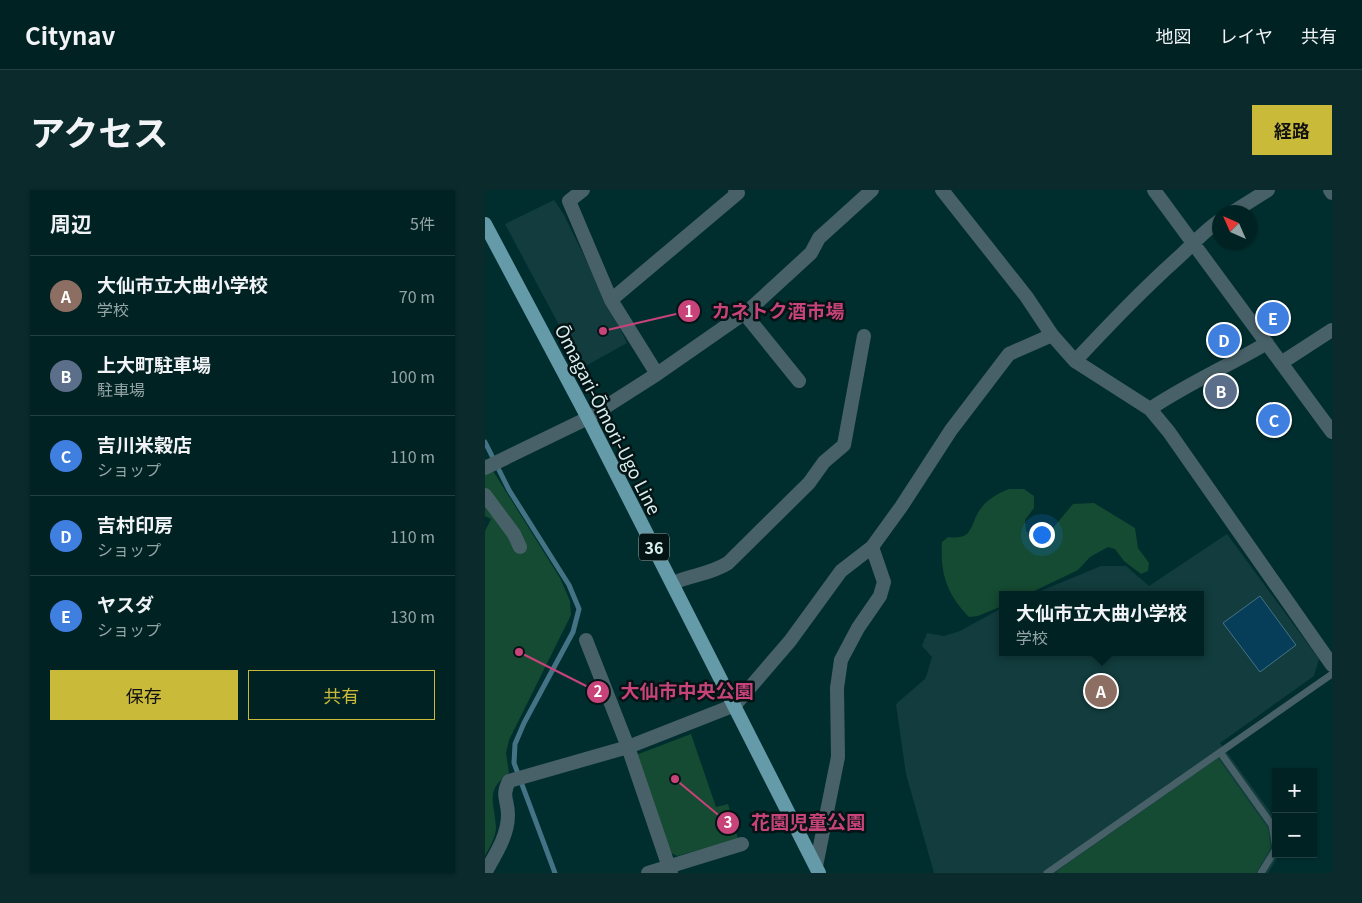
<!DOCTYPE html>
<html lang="ja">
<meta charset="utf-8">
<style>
:root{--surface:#002223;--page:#0a2a2b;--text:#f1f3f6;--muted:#95a4a6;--line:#223f41;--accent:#c9ba3a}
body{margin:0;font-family:Georgia,"Noto Sans JP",serif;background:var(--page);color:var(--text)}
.controls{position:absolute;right:15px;bottom:15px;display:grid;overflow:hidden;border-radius:0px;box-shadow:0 1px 4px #0004}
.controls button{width:45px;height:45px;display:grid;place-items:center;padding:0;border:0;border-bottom:1px solid var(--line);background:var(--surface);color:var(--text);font:25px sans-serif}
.compass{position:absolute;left:727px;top:15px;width:45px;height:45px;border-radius:50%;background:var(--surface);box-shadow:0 1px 4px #0004;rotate:315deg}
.you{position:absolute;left:556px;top:344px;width:18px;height:18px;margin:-12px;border:4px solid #fff;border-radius:50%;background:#1a73e8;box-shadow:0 0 0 8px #1a73e833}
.badge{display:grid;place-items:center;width:32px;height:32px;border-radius:50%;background:var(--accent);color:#fff;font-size:16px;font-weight:700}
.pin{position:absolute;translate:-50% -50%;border:2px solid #fff;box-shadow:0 1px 5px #0006}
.popup{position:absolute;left:514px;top:401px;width:205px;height:65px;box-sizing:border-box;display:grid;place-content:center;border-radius:0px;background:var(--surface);filter:drop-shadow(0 1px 4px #0005);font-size:16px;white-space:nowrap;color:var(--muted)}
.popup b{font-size:19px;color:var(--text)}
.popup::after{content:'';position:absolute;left:50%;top:100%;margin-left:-10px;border:10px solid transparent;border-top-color:var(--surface)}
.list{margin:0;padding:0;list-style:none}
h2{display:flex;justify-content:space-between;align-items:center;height:65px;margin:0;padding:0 20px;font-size:21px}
h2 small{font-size:16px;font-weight:400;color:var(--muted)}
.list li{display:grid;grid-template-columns:32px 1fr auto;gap:15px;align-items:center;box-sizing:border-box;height:80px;padding:0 20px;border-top:1px solid var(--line)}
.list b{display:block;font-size:19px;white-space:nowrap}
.list p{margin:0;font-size:16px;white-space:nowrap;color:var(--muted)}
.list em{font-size:16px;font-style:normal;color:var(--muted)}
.actions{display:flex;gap:10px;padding:15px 20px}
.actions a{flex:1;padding:11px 0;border:1px solid var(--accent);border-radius:0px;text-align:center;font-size:18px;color:var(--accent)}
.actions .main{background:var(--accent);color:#111}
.map{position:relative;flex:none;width:847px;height:683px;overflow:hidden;border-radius:0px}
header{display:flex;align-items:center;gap:30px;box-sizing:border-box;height:70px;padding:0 25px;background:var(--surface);border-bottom:1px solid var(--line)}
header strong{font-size:24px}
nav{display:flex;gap:28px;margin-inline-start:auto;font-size:18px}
.intro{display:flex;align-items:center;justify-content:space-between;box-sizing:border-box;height:120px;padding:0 30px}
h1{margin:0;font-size:35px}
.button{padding:12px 22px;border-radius:0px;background:var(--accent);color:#111;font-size:18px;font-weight:700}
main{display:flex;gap:30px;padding:0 30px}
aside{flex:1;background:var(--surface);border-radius:0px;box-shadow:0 1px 4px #0004}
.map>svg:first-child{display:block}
.built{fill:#123c3d}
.green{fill:#154b32}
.water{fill:#063e59;stroke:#457386}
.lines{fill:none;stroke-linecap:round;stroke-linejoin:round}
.stream{stroke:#457386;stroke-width:5}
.service{stroke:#486168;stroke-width:7}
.minor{stroke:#486168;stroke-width:14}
.primary{stroke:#659aa9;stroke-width:14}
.labels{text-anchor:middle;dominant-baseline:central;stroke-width:5;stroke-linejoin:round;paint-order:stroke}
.shield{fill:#041314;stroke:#99acad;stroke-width:1}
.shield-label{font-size:16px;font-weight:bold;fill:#d9eeef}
.street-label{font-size:18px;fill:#d9eeef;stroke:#041314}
.leader{fill:none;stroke:#c74379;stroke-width:2}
.callout-dot{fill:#c74379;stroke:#041314;stroke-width:2}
.mark-label{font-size:15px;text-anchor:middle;font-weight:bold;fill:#fff}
.callout-label{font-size:19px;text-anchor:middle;font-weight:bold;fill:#c74379;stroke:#041314;stroke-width:5;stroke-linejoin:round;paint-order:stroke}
</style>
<header>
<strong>Citynav</strong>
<nav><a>地図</a><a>レイヤ</a><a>共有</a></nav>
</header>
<div class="intro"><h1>アクセス</h1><a class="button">経路</a></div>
<main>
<aside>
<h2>周辺<small>5件</small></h2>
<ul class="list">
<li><span class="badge" style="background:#8d6e63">A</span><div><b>大仙市立大曲小学校</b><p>学校</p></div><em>70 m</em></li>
<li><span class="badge" style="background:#5c6f8a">B</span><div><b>上大町駐車場</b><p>駐車場</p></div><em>100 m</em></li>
<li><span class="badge" style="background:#3f7fe0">C</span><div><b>吉川米穀店</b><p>ショップ</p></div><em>110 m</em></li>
<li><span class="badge" style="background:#3f7fe0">D</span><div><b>吉村印房</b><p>ショップ</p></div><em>110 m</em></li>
<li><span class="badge" style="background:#3f7fe0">E</span><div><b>ヤスダ</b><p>ショップ</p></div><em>130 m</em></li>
</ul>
<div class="actions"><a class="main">保存</a><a>共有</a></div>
</aside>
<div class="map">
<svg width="847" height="683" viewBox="0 0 847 683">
<rect width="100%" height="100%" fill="#002e2f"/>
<path class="built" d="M69,10l10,15 63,128 -45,25 -77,-144z
M742,344l92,125 -5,17 -94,67 56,77v34l3,1 -11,18h-334l-28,-99 -10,-70 29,-25 2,-5 5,-17 -10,-11 5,-13 17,3 16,-5 42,-23v44h198v-57h-169l70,-29h25l23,20z"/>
<path class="green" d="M0,268l75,120 10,23 1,14 -62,125 -3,13 3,20c-24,18 -15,27 -13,54 0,10 -6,20 -11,29v-325l6,-12 -6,-3z
M524,299h15l10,7v12l-9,12 1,11 8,9 13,-5 26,-31 21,-1 41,25 3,20 11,15 -1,8 -7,3 -17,-13 -9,-12 -7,-2 -18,10 -12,13 -52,25h-24v11l-24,10 -9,1c-22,-23 -29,-43 -27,-75l6,-5c28,4 21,-15 34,-30 7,-9 17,-14 27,-18z
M206,544l25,73 12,-3 10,35 -61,17 -8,-4 -33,-97z
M733,568l50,70 3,20 -15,25h-198l-1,-2z"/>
<path class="water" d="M775,406l36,49 -36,27 -37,-49z"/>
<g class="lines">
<path class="stream" d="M0,252l24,48 60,95 10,24 -6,23 -49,91 -9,21 -1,19 41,110"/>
<path class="service" d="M735,562l52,73 4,24 -15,24
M562,683l285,-199"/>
<path class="minor" d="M98,0l-14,11 42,99 46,74
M457,0l84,106 26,39 23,26 75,48 19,23 163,233
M669,0l178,242
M845,0l2,3
M748,22l35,-22
M126,110l127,-107 -3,-3
M259,123l55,68
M590,171c34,-36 67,-71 104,-104 14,-13 25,-26 40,-36
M796,173l51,-33
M665,219c37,-25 78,-43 117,-66
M0,278l103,-50 69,-44 92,-64 62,-57 8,-15 53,-48
M0,305l29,39 6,13
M188,393c18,-8 38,-9 55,-20l81,-80 15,-21 20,-17 20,-109
M101,450l42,107 43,126
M331,676l22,-109 -1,-69 4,-28 17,-32 22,-32 4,-14 -12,-35
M0,683c10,-18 23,-37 23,-58 0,-16 -7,-18 1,-34l119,-34 107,-42 55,-64 51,-70 31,-24 29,-40 50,-77 58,-76 43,-19
M163,683l94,-29"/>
<path class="primary" d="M0,34l103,194 231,455"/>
</g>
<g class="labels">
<rect class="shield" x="154" y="343.5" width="30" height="27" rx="4"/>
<g class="shield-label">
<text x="169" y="357">36</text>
</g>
<g class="street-label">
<text transform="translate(124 229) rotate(63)">Ōmagari-Ōmori-Ugo Line</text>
</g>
</g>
<path class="leader" d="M118 141L204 121M34 462L113 502M190 589L243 633"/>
<g class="callout-dot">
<circle cx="118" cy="141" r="5"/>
<circle cx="34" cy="462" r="5"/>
<circle cx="190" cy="589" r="5"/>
<circle cx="204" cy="121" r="12"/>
<circle cx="113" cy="502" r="12"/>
<circle cx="243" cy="633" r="12"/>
</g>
<g class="mark-label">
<text x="204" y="127">1</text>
<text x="113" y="507">2</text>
<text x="243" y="638">3</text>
</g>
<g class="callout-label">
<text x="293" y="128">カネトク酒市場</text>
<text x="202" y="508">大仙市中央公園</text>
<text x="323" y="639">花園児童公園</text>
</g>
</svg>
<div class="controls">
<button>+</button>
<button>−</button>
</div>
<svg class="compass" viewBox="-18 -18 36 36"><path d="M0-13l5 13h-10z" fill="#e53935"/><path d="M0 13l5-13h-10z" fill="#95a4a6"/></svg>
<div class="you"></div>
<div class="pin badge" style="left:616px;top:501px;background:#8d6e63">A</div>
<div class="popup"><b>大仙市立大曲小学校</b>学校</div>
<div class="pin badge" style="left:736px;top:201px;background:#5c6f8a">B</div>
<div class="pin badge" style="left:789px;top:230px;background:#3f7fe0">C</div>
<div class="pin badge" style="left:739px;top:150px;background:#3f7fe0">D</div>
<div class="pin badge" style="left:788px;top:128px;background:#3f7fe0">E</div>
</div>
</main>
